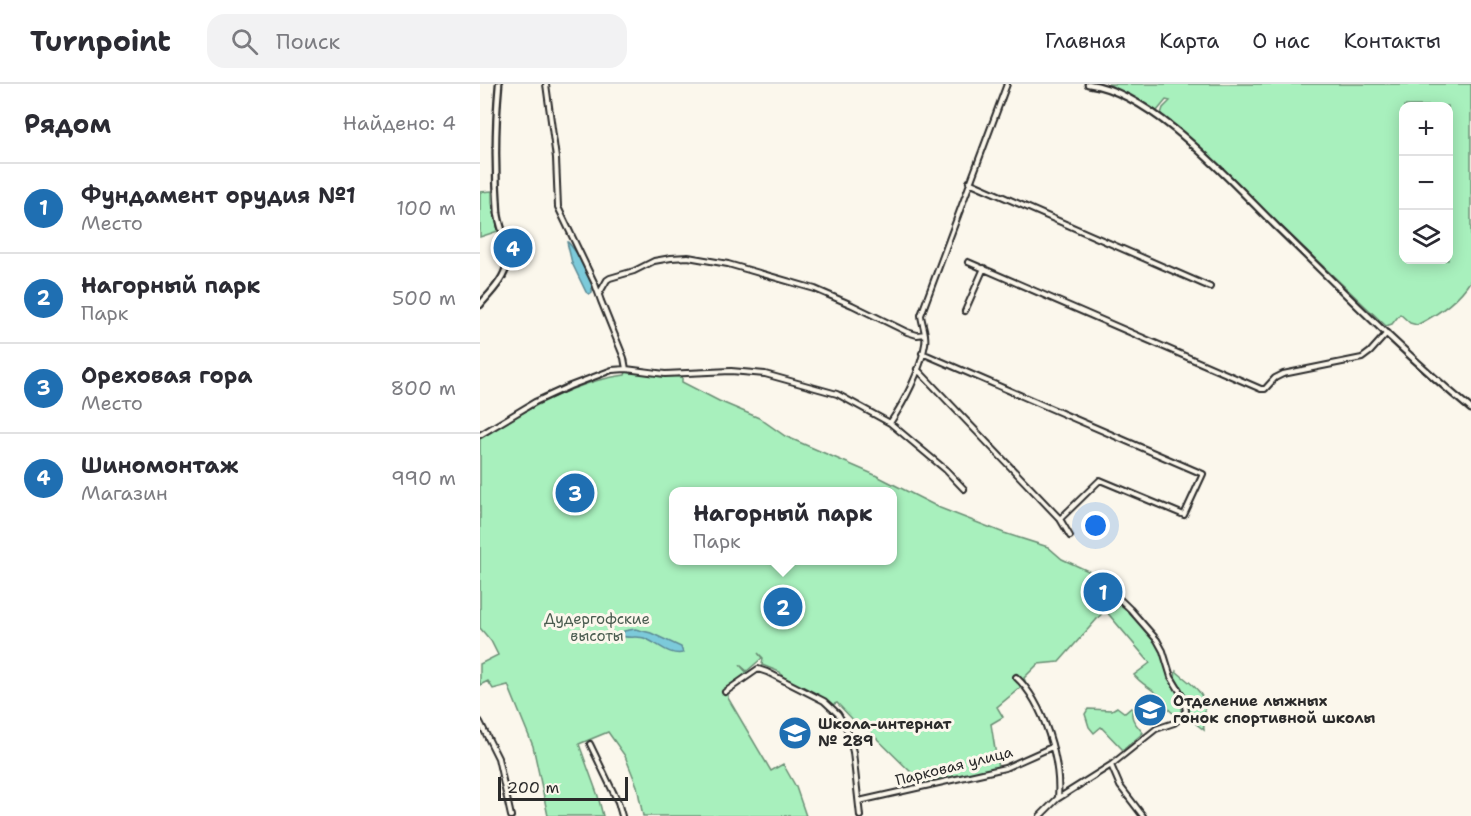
<!DOCTYPE html>
<html lang="ru">
<meta charset="utf-8">
<style>
:root{--surface:#fff;--page:#f2f2f3;--text:#2b2b33;--muted:#7c7c81;--line:#e1e1e2;--accent:#1f6fb2}
body{margin:0;font-family:"Shantell Sans",sans-serif;background:var(--page);color:var(--text)}
.controls{position:absolute;right:18px;top:18px;display:grid;overflow:hidden;border-radius:12px;box-shadow:0 3px 15px #0003}
.controls button{width:54px;height:54px;display:grid;place-items:center;padding:0;border:0;border-bottom:2px solid var(--line);background:var(--surface);color:var(--text);font:30px sans-serif}
.scale{position:absolute;left:18px;bottom:15px;width:130px;box-sizing:border-box;padding-left:6px;border:3px solid #2b2b2b;border-top:0;font-size:16px;line-height:21px;white-space:nowrap;color:#2b2b2b;-webkit-text-stroke:4px #fbf7ec;paint-order:stroke}
.you{position:absolute;left:616px;top:442px;width:21px;height:21px;margin:-15px;border:4px solid #fff;border-radius:50%;background:#1a73e8;box-shadow:0 0 0 9px #1a73e833}
.badge{display:grid;place-items:center;width:39px;height:39px;border-radius:50%;background:var(--accent);color:#fff;font-size:20px;font-weight:700}
.pin{position:absolute;translate:-50% -50%;border:3px solid #fff;box-shadow:0 2px 6px #0006}
.popup{position:absolute;left:189px;top:403px;width:228px;height:78px;box-sizing:border-box;display:grid;place-content:center;border-radius:12px;background:var(--surface);filter:drop-shadow(0 2px 4px #0005);font-size:20px;white-space:nowrap;color:var(--muted)}
.popup b{font-size:22px;color:var(--text)}
.popup::after{content:'';position:absolute;left:50%;top:100%;margin-left:-12px;border:12px solid transparent;border-top-color:var(--surface)}
.list{margin:0;padding:0;list-style:none}
h2{display:flex;justify-content:space-between;align-items:center;height:78px;margin:0;padding:0 24px;font-size:26px}
h2 small{font-size:20px;font-weight:400;color:var(--muted)}
.list li{display:grid;grid-template-columns:39px 1fr auto;gap:18px;align-items:center;box-sizing:border-box;height:90px;padding:0 24px;border-top:2px solid var(--line)}
.list b{display:block;font-size:22px;white-space:nowrap}
.list p{margin:0;font-size:20px;white-space:nowrap;color:var(--muted)}
.list em{font-size:20px;font-style:normal;color:var(--muted)}
.icon{flex:none;width:33px;height:33px;fill:none;stroke:currentColor;stroke-width:2;stroke-linecap:round;stroke-linejoin:round}
.map{position:relative;flex:none;width:991px;height:732px;overflow:hidden}
header{display:flex;align-items:center;gap:36px;box-sizing:border-box;height:84px;padding:0 30px;background:var(--surface);border-bottom:2px solid var(--line)}
header strong{font-size:28px}
nav{display:flex;gap:33px;margin-inline-start:auto;font-size:21px}
.search{width:420px;height:54px;background:var(--page);display:flex;align-items:center;gap:15px;box-sizing:border-box;padding:0 21px;border-radius:18px;color:var(--muted);font-size:22px}
main{display:flex}
aside{flex:1;background:var(--surface)}
.map>svg:first-child{display:block}
.green{fill:#a8f0bd;stroke:#6a8e74;stroke-width:1.5;fill-rule:evenodd}
.water{fill:#7ccada;stroke:#5c8a94;stroke-width:1.5}
.lines{fill:none;stroke-linecap:round;stroke-linejoin:round}
.minor-casing{stroke:#2b2b2b;stroke-width:8}
.tertiary-casing{stroke:#2b2b2b;stroke-width:9}
.minor{stroke:#fbf7ec;stroke-width:4}
.tertiary{stroke:#fbf7ec;stroke-width:4.5}
.labels{text-anchor:middle;dominant-baseline:central;stroke-width:6;stroke-linejoin:round;paint-order:stroke}
.park-label{font-size:15px;fill:#4a5c50;stroke:#fbf7ec}
.poi-label{font-size:15px;font-weight:bold;fill:#2b2b2b;stroke:#fbf7ec;text-anchor:start}
.street-label{font-size:15px;fill:#2b2b2b;stroke:#fbf7ec}
</style>
<header>
<strong>Turnpoint</strong>
<div class="search"><svg class="icon" aria-label="search" viewBox="0 0 24 24"><circle cx="10" cy="10" r="6"/><path d="M15 15l6 6"/></svg>Поиск</div>
<nav><a>Главная</a><a>Карта</a><a>О нас</a><a>Контакты</a></nav>
</header>
<main>
<aside>
<h2>Рядом<small>Найдено: 4</small></h2>
<ul class="list">
<li><span class="badge">1</span><div><b>Фундамент орудия №1</b><p>Место</p></div><em>100 m</em></li>
<li><span class="badge">2</span><div><b>Нагорный парк</b><p>Парк</p></div><em>500 m</em></li>
<li><span class="badge">3</span><div><b>Ореховая гора</b><p>Место</p></div><em>800 m</em></li>
<li><span class="badge">4</span><div><b>Шиномонтаж</b><p>Магазин</p></div><em>990 m</em></li>
</ul>
</aside>
<div class="map">
<svg width="991" height="732" viewBox="0 0 991 732">
<rect width="100%" height="100%" fill="#fbf7ec"/>
<filter id="ink" filterUnits="userSpaceOnUse"><feTurbulence type="fractalNoise" baseFrequency=".0167" numOctaves="2"/><feDisplacementMap in="SourceGraphic" scale="12" xChannelSelector="R" yChannelSelector="G"/><feConvolveMatrix kernelMatrix="1 2 1 2 8 2 1 2 1" color-interpolation-filters="sRGB"/></filter>
<g filter="url(#ink)">
<path class="green" d="M628,0h363v196c-13,21 -32,34 -54,45l-7,-2 -10,-9 -8,10 -6,2 -180,-171 -43,-38 -2,-3 2,-6 7,-7 -4,-1 -9,11zM924,22h44v154h-44z
M12,107v12l6,28 -18,6v-45z
M146,288l56,5v5l37,19 40,17 26,18 90,39 65,33 64,25 44,14 14,12 35,16 8,32 1,-5 8,8 6,-5 11,6 32,40 6,26 12,20v16l-2,3c-10,-2 -14,-14 -21,-21 -8,-8 -16,-10 -24,-20l16,-12 -45,-53 -46,52 -21,2 -14,14 3,8 -7,2 -23,19 6,10 -12,7 7,44 -74,17 -61,-60 -4,1 -22,-23 -5,2 -53,-27 3,-2 -2,-4 -18,-7 1,-7 -5,-5 4,5 -15,13 -7,-6 7,8 -2,4 -17,12v9l43,73 12,-7 13,23 10,29h-163l-6,-30 -12,-30 -17,-24 -29,12 19,52 5,20h-55l-15,-70 -25,-61 -15,4 -5,-8 -8,4v-21l18,-9 -7,-14 -11,-13v-190c41,-26 97,-58 145,-63zM194,408h218v68h-218z
M696,587c13,12 29,19 29,39 0,6 -2,13 -1,20l-9,-7 -5,-9 -2,-15 -13,-22z
M637,623l8,6 6,-5 2,1c-4,10 4,16 10,24l-20,17 -22,-23 -7,6 -5,-6 -4,-13 3,-5 24,1z"/>
<path class="water" d="M87,158h1c11,13 25,32 24,50l-3,2 -3,-2 -14,-29z
M155,545l16,4 30,14 2,6c-14,3 -24,-9 -37,-14 -8,-4 -17,0 -24,-3l2,-5z"/>
<g class="lines">
<defs>
<path id="minor" d="M66,0l10,74 2,49 37,77 6,17 23,57 2,11
M489,98l241,105
M488,178l293,127h4l10,-11 8,-4 79,-16 8,-6 17,-19
M119,210l8,-14 3,-2 24,-7 20,-10 17,-3 17,-1 40,7 87,25 37,16 55,27 10,3 8,-1
M485,227l19,-43
M437,285l143,150 40,-39 84,35 19,-41 -281,-121
M410,339c15,-22 31,-53 35,-79 2,-10 -3,-19 -4,-29l86,-231
M0,351l55,-33 35,-16 42,-16 14,-1 39,5 66,-3 34,3 72,20 53,29 56,47 18,19
M580,435l10,17
M536,593c28,26 45,84 42,121
M245,608l33,-23 9,3 57,29 14,13 9,15 6,23 7,64
M0,638l18,36 13,58
M110,660l28,58 4,14
M631,681l9,21 23,30
M379,717l146,-33 47,-21
M560,732l17,-17 54,-34 45,-36 18,-6 9,-7 3,-6 -4,-15 -11,-18 -8,-26 -6,-11 -27,-31 -35,-34"/>
<path id="tertiary" d="M608,0c66,9 143,98 190,144 63,61 125,125 193,181
M0,221c10,-12 25,-26 27,-42 3,-18 -7,-33 -9,-50 -3,-43 -3,-86 1,-129"/>
</defs>
<use href="#minor" class="minor-casing"/>
<use href="#tertiary" class="tertiary-casing"/>
<use href="#minor" class="minor"/>
<use href="#tertiary" class="tertiary"/>
</g>
</g>
<defs>
<symbol id="school-disc" viewBox="-11 -11 22 22"><circle r="9.5" fill="#1f6fb2" stroke="#fbf7ec"/><path d="M0-5L7-2L0 1L-7-2ZM-4 1L0 2.5L4 1V4Q0 6-4 4Z" fill="#fff"/></symbol>
</defs>
<g fill-rule="evenodd">
<use href="#school-disc" x="651" y="607" width="38" height="38"/>
<use href="#school-disc" x="296" y="630" width="38" height="38"/>
</g>
<g class="labels">
<g class="park-label">
<text x="117" y="535">Дудергофские<tspan x="117" dy="17">высоты</tspan></text>
</g>
<g class="poi-label">
<text x="693" y="617">Отделение лыжных<tspan x="693" dy="17">гонок спортивной школы</tspan></text>
<text x="338" y="640">Школа-интернат<tspan x="338" dy="17">№ 289</tspan></text>
</g>
<g class="street-label">
<text transform="translate(474 682) rotate(-14)">Парковая улица</text>
</g>
</g>
</svg>
<div class="controls">
<button>+</button>
<button>−</button>
<button><svg class="icon" aria-label="layers" viewBox="0 0 24 24"><path d="M12 4l9 5-9 5-9-5zM3 14l9 5 9-5"/></svg></button>
</div>
<div class="scale">200 m</div>
<div class="you"></div>
<div class="pin badge" style="left:623px;top:508px">1</div>
<div class="pin badge" style="left:303px;top:523px">2</div>
<div class="popup"><b>Нагорный парк</b>Парк</div>
<div class="pin badge" style="left:95px;top:409px">3</div>
<div class="pin badge" style="left:33px;top:164px">4</div>
</div>
</main>
